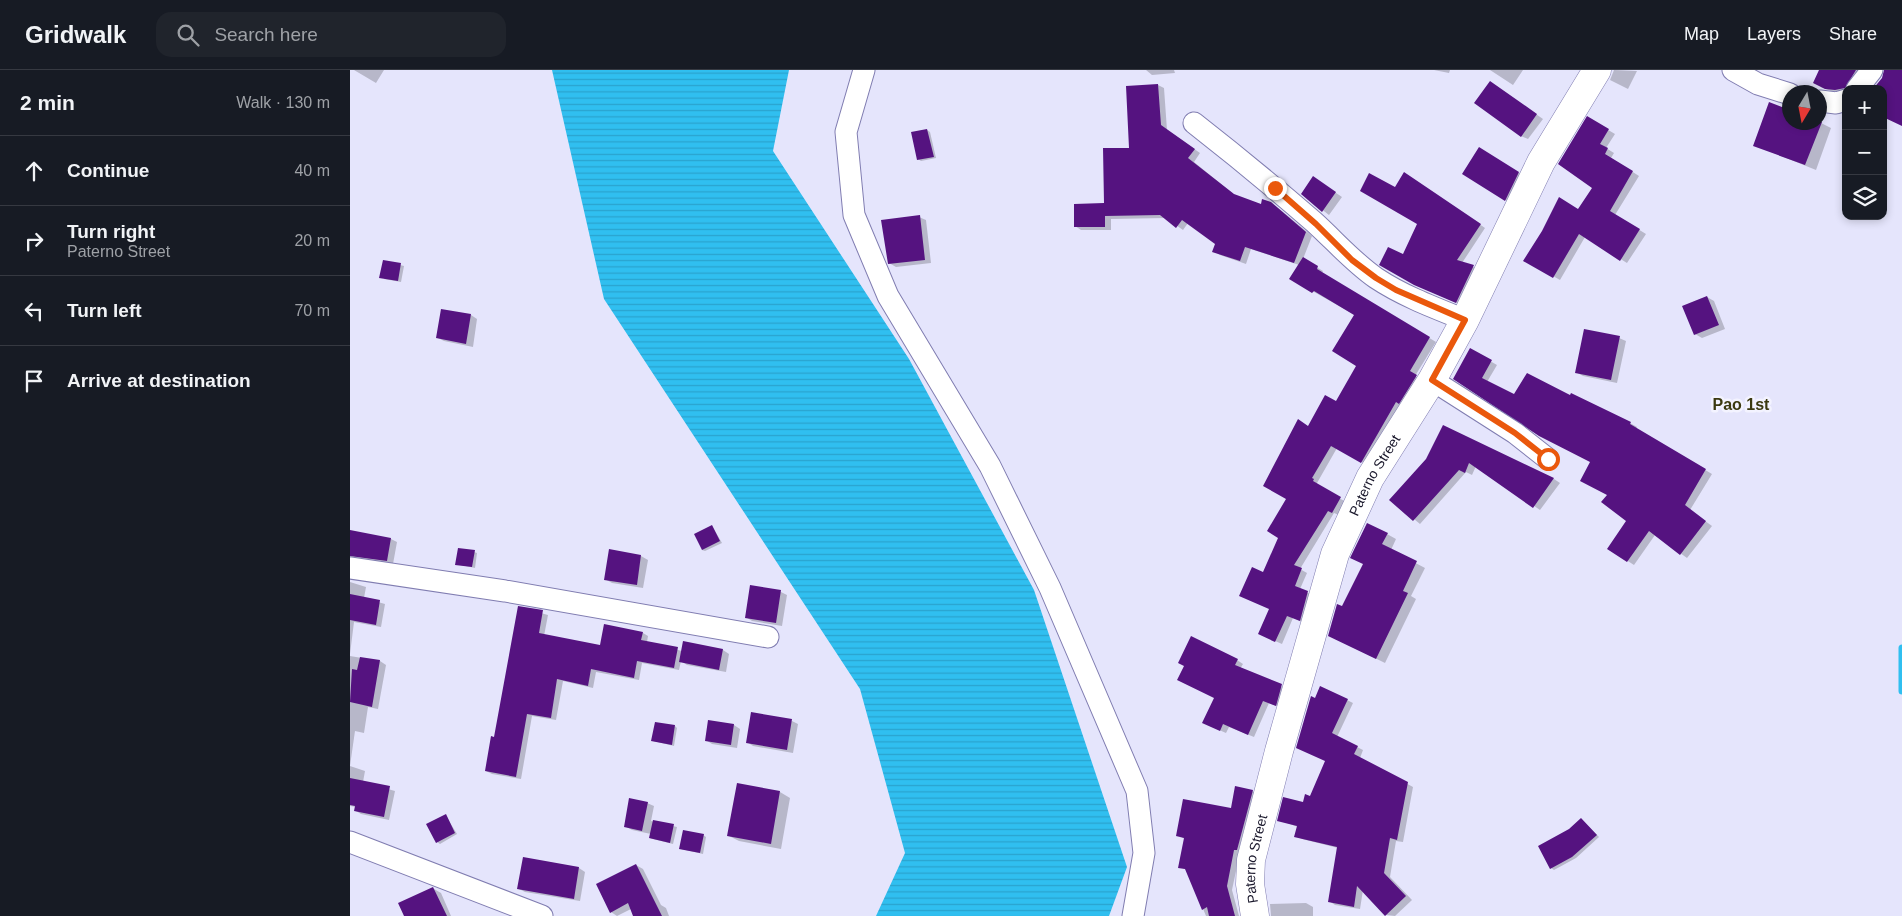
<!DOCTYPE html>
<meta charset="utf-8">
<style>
:root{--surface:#171b24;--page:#20242c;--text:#f1f3f6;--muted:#9ea1a6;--line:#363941}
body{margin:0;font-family:Arial,sans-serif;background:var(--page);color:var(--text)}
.controls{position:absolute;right:15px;top:15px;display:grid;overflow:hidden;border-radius:10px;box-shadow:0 2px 8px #0003}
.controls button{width:45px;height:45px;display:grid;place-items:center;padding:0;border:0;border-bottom:1px solid var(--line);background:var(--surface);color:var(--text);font:25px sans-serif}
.compass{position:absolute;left:1432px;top:15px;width:45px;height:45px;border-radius:50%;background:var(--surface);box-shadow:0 2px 8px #0003;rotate:190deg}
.stop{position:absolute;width:15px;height:15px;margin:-11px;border:4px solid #ea580c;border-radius:50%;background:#fff}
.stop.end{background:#ea580c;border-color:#fff;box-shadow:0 1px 5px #0008}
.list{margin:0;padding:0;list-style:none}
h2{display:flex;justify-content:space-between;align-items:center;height:65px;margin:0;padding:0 20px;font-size:21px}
h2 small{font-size:16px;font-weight:400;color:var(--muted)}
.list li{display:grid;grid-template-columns:32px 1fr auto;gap:15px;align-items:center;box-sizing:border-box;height:70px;padding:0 20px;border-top:1px solid var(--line)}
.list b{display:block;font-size:19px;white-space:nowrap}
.list p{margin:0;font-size:16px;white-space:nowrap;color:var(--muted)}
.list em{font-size:16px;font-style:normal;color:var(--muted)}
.icon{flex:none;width:28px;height:28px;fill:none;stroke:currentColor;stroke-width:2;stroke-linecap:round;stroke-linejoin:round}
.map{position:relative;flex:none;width:1552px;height:846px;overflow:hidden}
header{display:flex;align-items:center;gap:30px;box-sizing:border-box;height:70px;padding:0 25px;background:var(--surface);border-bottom:1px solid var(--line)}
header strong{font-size:24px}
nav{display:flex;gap:28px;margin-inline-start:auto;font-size:18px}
.search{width:350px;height:45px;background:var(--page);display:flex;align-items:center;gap:12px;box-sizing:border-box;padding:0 18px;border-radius:15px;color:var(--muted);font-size:19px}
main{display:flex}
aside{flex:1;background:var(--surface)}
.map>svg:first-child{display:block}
.water{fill:url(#water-rules)}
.shadow{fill:#0003}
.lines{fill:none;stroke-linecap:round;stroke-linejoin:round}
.stream{stroke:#30bff0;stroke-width:7}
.building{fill:#551380}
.street-casing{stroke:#807db1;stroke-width:23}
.secondary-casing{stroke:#807db1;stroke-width:29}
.street{stroke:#fff;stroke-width:21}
.secondary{stroke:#fff;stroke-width:28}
.route{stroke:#ea580c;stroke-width:6}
.labels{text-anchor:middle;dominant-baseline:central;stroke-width:5;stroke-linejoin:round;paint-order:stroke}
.street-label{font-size:14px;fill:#19172b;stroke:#f3f3ff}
.quarter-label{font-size:16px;font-weight:bold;fill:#3b3910;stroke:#f3f3ff}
</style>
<header>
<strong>Gridwalk</strong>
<div class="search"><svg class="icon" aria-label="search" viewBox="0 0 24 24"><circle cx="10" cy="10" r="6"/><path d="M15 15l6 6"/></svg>Search here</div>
<nav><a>Map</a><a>Layers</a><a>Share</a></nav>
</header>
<main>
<aside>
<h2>2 min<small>Walk · 130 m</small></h2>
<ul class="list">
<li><svg class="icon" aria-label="ahead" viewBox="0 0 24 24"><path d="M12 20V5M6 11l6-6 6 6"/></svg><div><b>Continue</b></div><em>40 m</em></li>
<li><svg class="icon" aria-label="right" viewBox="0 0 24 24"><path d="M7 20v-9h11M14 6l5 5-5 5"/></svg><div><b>Turn right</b><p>Paterno Street</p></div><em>20 m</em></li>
<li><svg class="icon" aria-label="left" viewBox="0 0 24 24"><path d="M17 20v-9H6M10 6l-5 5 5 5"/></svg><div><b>Turn left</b></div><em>70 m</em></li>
<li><svg class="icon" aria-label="arrive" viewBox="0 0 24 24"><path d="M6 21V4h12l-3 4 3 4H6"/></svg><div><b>Arrive at destination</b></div></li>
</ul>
</aside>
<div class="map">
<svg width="1552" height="846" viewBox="0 0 1552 846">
<defs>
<pattern id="water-rules" width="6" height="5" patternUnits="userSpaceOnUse" patternTransform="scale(1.25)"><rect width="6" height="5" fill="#30bff0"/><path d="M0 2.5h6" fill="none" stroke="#2aa3ce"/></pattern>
</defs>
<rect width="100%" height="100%" fill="#e5e5fc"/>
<path class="water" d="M202,0h237l-16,81 136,208 125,231 93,277 -18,49h-233l29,-63 -45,-164 -256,-390z"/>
<path class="shadow" d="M4,0h30l-8,13z
M796,0h28l1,3 -23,2z
M1084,0h16l-1,3z
M1140,0h33l-10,15z
M1264,0l23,1 -9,18 -18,-9z
M1471,0h45l-24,23 -9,-1 -12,-5z
M808,15l6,3 3,42 33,23 -6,9 43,35 24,8 10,-2 6,4 35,29 -9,23 20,12 -1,2 114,69 -21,34 7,4 -55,85 -30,-17 -20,35 1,3 28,16 -7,13 -5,-2 -34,56 7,4 -7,16 14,7 -8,28 -13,-6 -11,26 -16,-7 4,-28 -6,-36 16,-36 8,-38 -2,-52 -2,-1 15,-25 10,6 27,-25 22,-37 -3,-50 -64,-36 8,-14 -48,-16 -5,15 -26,-9 -6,-4 3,-7 -29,-21 -5,7 -17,-12 -55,1v11h-30l-6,-4 30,-21z
M1146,16l47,33 -15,20 -7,-3z
M1238,48l27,16 -9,14 8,5 -3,5 28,18 -24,39 31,19 -19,29 -42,-26 -25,43 -35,-20 54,-50 15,-23z
M1440,52l31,1 10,5 -15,42 -62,-25z
M577,60l3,2 6,26 -15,3 -3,-2z
M1129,79l46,28 -13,27 -48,-30z
M1059,106l76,52 -23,35 17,6 -17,36 -42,-18 -16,-31 15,-32 -23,-36z
M970,112l22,15 -13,18 -27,-21z
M569,147l7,3 5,43 -35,4 -7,-4z
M34,191l20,5 -3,16 -17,-3z
M1357,227l7,4 11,28 -23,9 -7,-4z
M92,240l29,5 6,4 -4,28 -29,-6 -6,-3z
M1269,268l7,3 -9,42 -34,-7 -7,-4z
M1121,280l26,15 -10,17 27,14 57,1 59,26 7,4 -1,2 76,45 -22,36 22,16 -25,32 -32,-23 -21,30 -25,-16 19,-28 -20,-26 -17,-34 -136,-83z
M1093,357l111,52 6,4 -20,27 -64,-44 -4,9 -6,-3 -46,52 -29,-24 36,-41z
M362,456l10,17 -17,8 -3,-1z
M0,462l41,7 6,3 -4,22 -43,-3z
M1037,464l9,5 -5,11 34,18 -14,28 5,3 -31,64 -47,-23 5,-32z
M260,481l31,5 7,4 -5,28 -31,-5 -7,-4z
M124,482l3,1 -2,15 -19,-4z
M0,512l16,5 -2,11 21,6 -4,23 -27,-5 -4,32z
M401,517l30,5 6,3 -5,31 -30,-5 -6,-4z
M169,537l29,8 -4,21 57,10 42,-13 5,3 -1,6 35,9 2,-8 39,7 6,4 -3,18 -39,-7 -6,-4 -2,9 -37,-7 -3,17 -43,-8 -3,16 -30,-7 -7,39 -24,-4 -11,63 -29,-5 -6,-3 9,-33z
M0,586l30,5 6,4 -8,44 -10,-2 -4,26 -9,-2 -5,35 15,5 -2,11 32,9 -6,29 -28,-6 -5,-3v-4l-6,-1z
M887,590l6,4 -3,5 47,20 -5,19 -13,-5 -15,34 -25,-10 -3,6 -16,-7 5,-28 -29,-32z
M997,630l6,3 -16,34 26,13 -3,8 53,29 -10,55 -7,-1 -6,36 22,23 -17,16 -9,-1 -23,-25 -3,19 -25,-4 -6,-4 9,-53 -36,-9 -6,-3 2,-9 -19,-7 31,-23 17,-36 -23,-11z
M359,651l25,4 6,4 -3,19 -25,-4 -6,-4z
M442,651l6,3 -5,29 -40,-7 -6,-4z
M325,656l2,2 -3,18 -21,-5z
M388,715l42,7 10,6 -9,51 -42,-8 -10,-5z
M902,721l6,3 -18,58 -8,38 7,26h-33l-19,-46 -7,-3 5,-28 -7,-4 54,-26z
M297,733l7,3 -3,15 26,6 -4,17 -20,-5 -3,-1 1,-4 -19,-4 -7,-4z
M96,746l11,18 -17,10 -3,-2z
M1231,749l18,18 -23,21 -22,12 -3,-2 18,-38z
M353,765l3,2 -3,17 -22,-5z
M174,788l55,10 6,4 -5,29 -55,-9 -6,-3z
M286,795l7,4 18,36 5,3 3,8h-35l-3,-7 -14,7 -6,-4z
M84,819l7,4 10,23h-45z
M956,833l7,4v9h-42l-1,-12z"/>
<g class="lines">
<path class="stream" d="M1552,578v43"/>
</g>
<path class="building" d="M1469,0h37l-11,18 -10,2 -10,-1 -12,-6z
M1534,0h18v56l-19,-9v-28h-10l9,-11z
M1140,11l47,33 -16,23 -47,-34z
M808,14l3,41 34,24 -7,9 46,36 27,10 1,-5 9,3 35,30 -12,31 -49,-16 -5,14 -28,-9 3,-8 -33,-24 -6,8 -16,-13 -55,1v11h-31v-23l30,-1 -1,-55h26l-3,-62z
M1419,32l21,8v12h32l-17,43 -52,-19z
M1237,46l22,13 -9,15 8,4 -3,6 28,17 -23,40 30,18 -20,32 -41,-27 -26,44 -30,-17 19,-30 17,-34 19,12 14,-21 -34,-24z
M577,59l7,28 -17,3 -6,-28z
M1129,77l40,25 -14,29 -43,-27z
M1054,102l77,52 -24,36 17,5 -18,38 -42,-18 -35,-20 9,-18 15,7 14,-30 -57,-33 9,-18 26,14z
M963,106l23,16 -14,20 -21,-18z
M570,145l5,45 -37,4 -7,-44z
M953,187l15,9 -1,3 113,68 -20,34 7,4 -18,29 -3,-2 -35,61 -30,-17 -19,32 2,1 -1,2 28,16 -9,16 -4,-2 -34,54 8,3 -7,18 13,5 -8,30 -13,-5 -12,26 -17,-8 11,-25 -30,-13 13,-29 11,5 15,-34 -11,-7 19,-32 -23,-13 35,-67 10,7 17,-31 11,6 20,-35 -24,-15 22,-36 -40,-24 -2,2 -23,-14z
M33,190l18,3 -3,18 -19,-3z
M1357,226l12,29 -25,10 -12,-29z
M91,239l30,5 -5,30 -30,-6z
M1234,259l36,7 -9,44 -36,-7z
M1120,278l22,12 -10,18 32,16 13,-21 43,22 1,-2 60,29 -1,2 76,45 -21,36 21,16 -26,34 -31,-24 -22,31 -20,-13 19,-28 -25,-19 6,-7 -27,-14 10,-19 -51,-26 -86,-57z
M1093,355l111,53 -21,30 -64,-45 -4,10 -6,-3 -46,51 -24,-21 37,-41z
M1017,453l21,10 -6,11 35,17 -14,30 5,2 -32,66 -48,-23 9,-32 5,2 21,-42 -13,-6z
M362,455l8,16 -18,9 -8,-16z
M0,460l41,8 -4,23 -37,-5z
M108,478l17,2 -3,17 -17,-2z
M259,479l32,6 -4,30 -33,-5z
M400,515l31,5 -5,33 -31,-5z
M0,524l30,6 -4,25 -26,-5z
M168,536l25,4 -4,23 61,12 4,-21 39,8 -2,8 37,7 -4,21 -37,-7 -3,17 -43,-9 -3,17 -31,-7 -6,39 -24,-4 -11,63 -31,-6 6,-35 3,1z
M841,566l47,23 -3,6 47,19 -6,22 -13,-5 -15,34 -25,-11 -3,7 -18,-8 12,-25 -37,-18 7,-14 -6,-3z
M333,571l40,8 -4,21 -40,-8z
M10,587l20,3 -8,47 -22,-5 2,-33 5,1z
M970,616l28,13 -16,34 26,13 -4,8 54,28 -11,58 -7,-2 -6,35 22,23 -21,20 -28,-30 -3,21 -26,-5 9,-55 -43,-10 3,-11 -20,-5 6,-24 20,5 2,-8 5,2 15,-35 -29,-13 15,-52 4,2z
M401,642l41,7 -5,31 -41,-7z
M358,650l26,4 -3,21 -26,-4z
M305,652l20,3 -3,20 -21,-4z
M0,708l40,8 -6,31 -30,-6 1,-5 -5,-1z
M387,713l43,8 -9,53 -44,-8z
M885,716l18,4 -16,60h-3l-7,36 8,30h-26l-2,-9 -5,3 -17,-41 -7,-1 6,-30 -8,-2 7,-37 48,9z
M279,728l19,4 -6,29 -18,-4z
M96,744l9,19 -19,10 -10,-19z
M1231,748l16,17 -25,22 -22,12 -12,-23 31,-17z
M303,750l21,4 -4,19 -21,-5z
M333,760l21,4 -4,19 -21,-4z
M173,787l56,10 -5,32 -57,-10z
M286,794l26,52h-29l-5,-13 -18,10 -14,-29z
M83,817l14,29h-43l-6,-13z"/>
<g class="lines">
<defs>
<path id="street" d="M514,0l-18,62 8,83 34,81 102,170 60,122 87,203 7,62 -11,63
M1383,0l25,14 32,10
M1507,19l15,-19
M1470,31l16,2 10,-3
M844,53c41,32 81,65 120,99 21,19 39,40 62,56 27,18 59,30 89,42
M1082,310l83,53 33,26
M0,498l155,23 263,46
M0,772l192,74"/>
<g id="secondary">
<path id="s1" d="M905,846l-5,-32 1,-24 28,-109 56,-197 35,-76 62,-98 33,-60 76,-158 56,-92"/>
</g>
</defs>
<use href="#street" class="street-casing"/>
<use href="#secondary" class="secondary-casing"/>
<use href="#street" class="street"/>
<use href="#secondary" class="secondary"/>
</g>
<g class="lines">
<path class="route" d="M925,118l41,36 36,36 24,18 20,12 69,30 -33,60 83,53 33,26"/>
</g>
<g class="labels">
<g class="street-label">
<text stroke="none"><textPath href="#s1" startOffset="462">Paterno Street</textPath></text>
<text stroke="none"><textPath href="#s1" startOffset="58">Paterno Street</textPath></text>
</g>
<g class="quarter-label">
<text x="1391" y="334">Pao 1st</text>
</g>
</g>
</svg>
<div class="controls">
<button>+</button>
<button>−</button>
<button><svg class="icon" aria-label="layers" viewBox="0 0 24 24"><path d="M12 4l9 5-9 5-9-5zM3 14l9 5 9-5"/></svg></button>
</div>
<svg class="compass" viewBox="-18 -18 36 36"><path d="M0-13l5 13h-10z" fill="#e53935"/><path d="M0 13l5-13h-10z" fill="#9ea1a6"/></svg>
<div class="stop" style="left:1198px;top:389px"></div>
<div class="stop end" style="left:925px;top:118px"></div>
</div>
</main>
